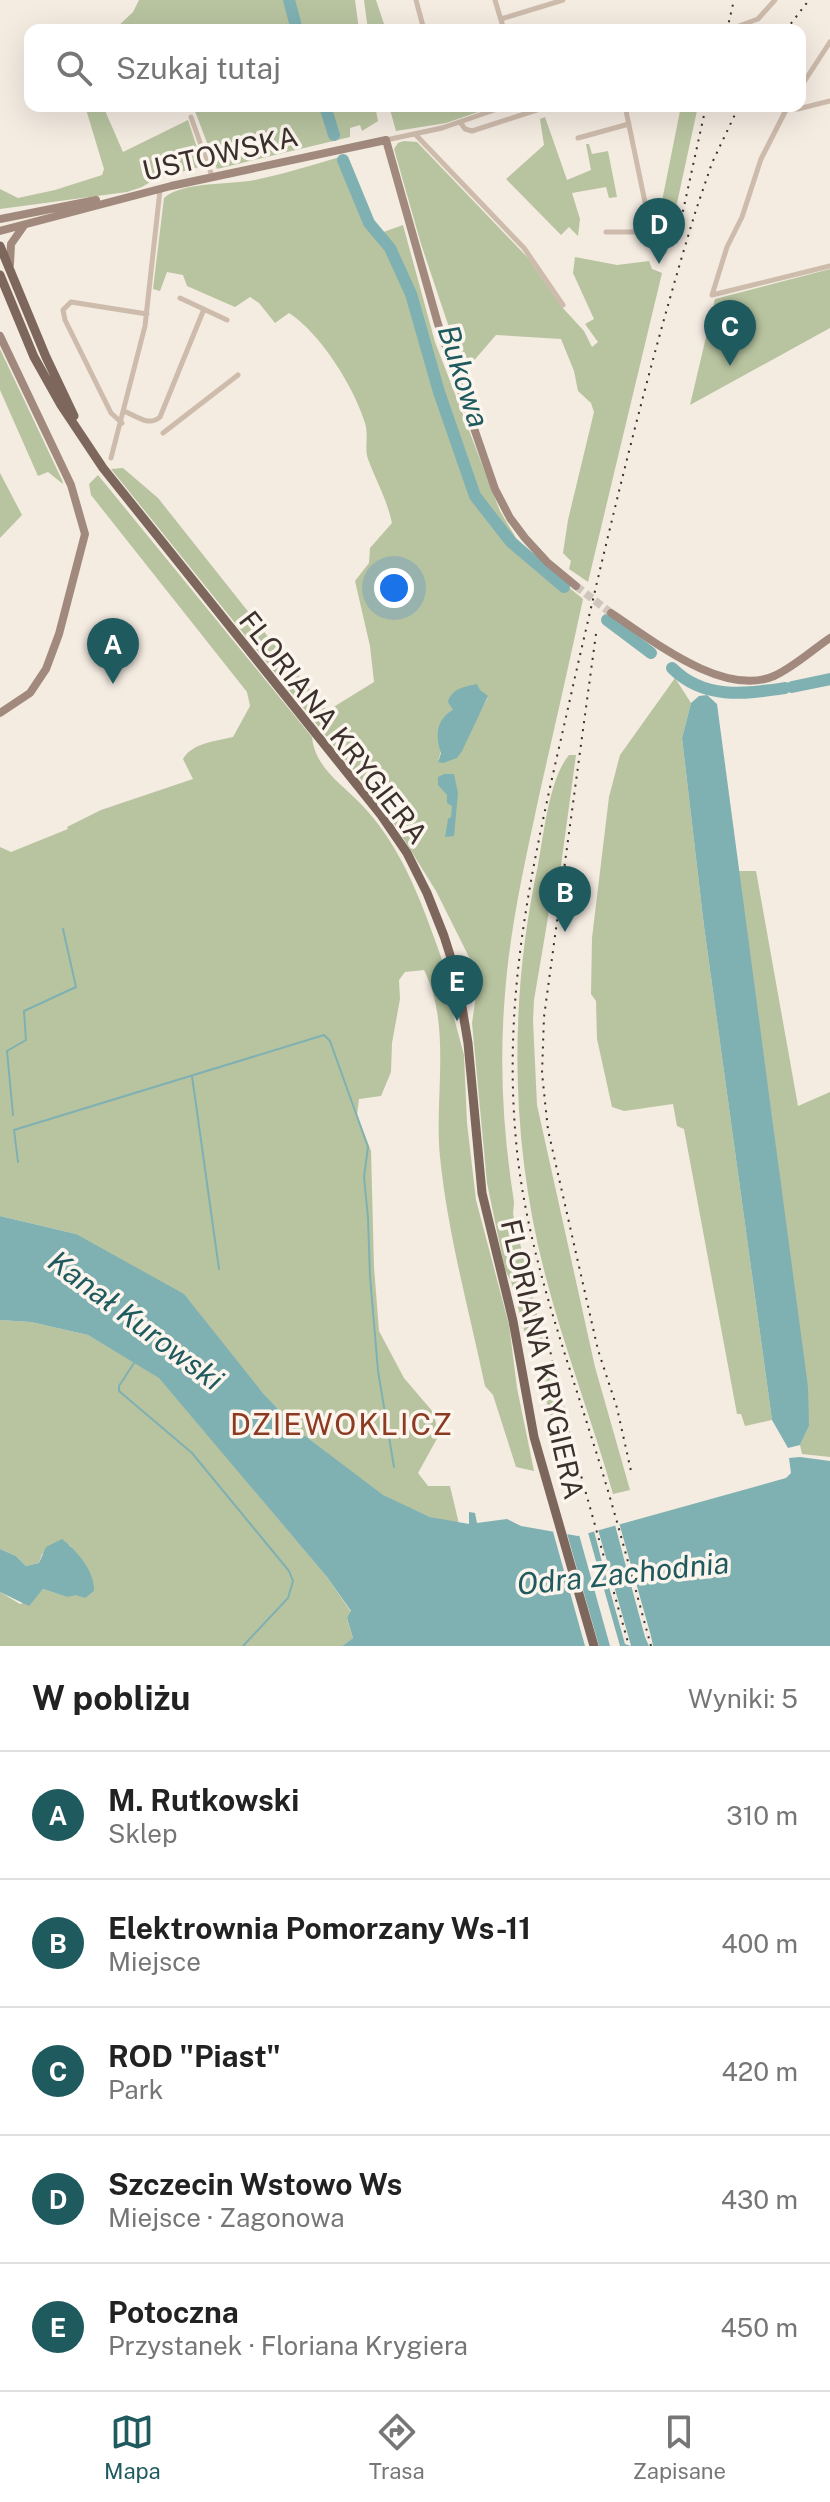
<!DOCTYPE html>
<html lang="pl">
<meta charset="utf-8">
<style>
:root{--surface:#fff;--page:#f6f6f6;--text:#222;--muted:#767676;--line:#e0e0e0;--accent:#1f5a5e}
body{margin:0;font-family:"Public Sans",sans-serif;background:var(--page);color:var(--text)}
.you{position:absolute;left:394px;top:588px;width:28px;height:28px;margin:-20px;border:6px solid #fff;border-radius:50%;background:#1a73e8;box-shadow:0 0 0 12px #1a73e833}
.badge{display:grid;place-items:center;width:52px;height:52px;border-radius:50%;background:var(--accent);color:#fff;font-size:26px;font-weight:700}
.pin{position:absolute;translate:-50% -66px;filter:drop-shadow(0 2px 4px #0008)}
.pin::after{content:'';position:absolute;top:42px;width:28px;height:24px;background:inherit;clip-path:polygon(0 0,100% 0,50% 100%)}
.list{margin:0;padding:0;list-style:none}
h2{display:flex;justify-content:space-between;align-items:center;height:104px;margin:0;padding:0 32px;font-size:34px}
h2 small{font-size:26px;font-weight:400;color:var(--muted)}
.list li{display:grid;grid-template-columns:52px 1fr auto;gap:24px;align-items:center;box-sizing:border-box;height:128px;padding:0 32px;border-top:2px solid var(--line)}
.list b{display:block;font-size:30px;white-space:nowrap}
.list p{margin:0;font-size:26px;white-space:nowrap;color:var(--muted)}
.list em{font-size:26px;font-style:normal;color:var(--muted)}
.icon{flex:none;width:44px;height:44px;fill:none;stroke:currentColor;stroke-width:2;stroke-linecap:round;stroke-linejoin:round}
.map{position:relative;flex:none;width:830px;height:1646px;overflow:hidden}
.search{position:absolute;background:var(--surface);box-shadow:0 8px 32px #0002;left:24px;right:24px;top:24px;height:88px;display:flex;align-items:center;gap:20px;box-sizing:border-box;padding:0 28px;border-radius:16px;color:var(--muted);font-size:30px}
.sheet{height:744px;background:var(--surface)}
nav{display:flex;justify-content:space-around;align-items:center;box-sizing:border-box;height:112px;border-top:2px solid var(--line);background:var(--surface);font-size:22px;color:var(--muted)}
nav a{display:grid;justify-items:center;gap:4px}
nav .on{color:var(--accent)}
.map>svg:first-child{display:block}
.green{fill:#b8c4a0;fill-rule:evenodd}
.water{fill:#7fb0b2}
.pier{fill:#f4ebe1}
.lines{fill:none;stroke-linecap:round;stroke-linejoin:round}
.stream{stroke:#7fb0b2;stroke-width:2}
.river{stroke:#7fb0b2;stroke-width:12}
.secondary-tunnel{stroke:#cfc6bd;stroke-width:8;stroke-dasharray:8 4;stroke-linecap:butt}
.street{stroke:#cdbbac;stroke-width:5}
.secondary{stroke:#a18a7d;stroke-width:8}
.primary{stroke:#7d675c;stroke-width:9}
.rail{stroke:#3b302b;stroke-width:2;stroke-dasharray:2 6;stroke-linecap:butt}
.labels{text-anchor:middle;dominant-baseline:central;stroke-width:7;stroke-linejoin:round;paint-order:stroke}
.street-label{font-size:28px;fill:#3b302b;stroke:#fbf5ee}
.water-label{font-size:30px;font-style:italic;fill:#1f5a5e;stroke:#fbf5ee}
.neighbourhood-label{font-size:30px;letter-spacing:2px;fill:#8c3b22;stroke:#fbf5ee}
</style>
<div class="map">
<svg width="830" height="1646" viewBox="0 0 830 1646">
<rect width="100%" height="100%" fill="#f4ebe1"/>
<path class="green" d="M139,0h216l4,30h-201l-4,-2 -2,2h-38l19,-18z
M364,0h12l10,30h-18z
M85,106h18l20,46 65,-32 15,46 -48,13 -13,8 -15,5 -127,17v-20l18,9 37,-8 47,-15 2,-6z
M193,106h182l3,15 -16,10 -2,-6 -10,3v9l-133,32z
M389,106h93l-1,5 -35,12 -50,8z
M681,106h17l-32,148 -11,-18z
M545,117l22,63 24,-10 -5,-26h3l3,10 16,-3 9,46 -8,1 -3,-11 -34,6 8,26 -2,17 -9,-9 -8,8 -55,-56 38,-34 -4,-26z
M404,141l13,1 111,116 33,48 23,25 8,16 6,-5 -13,-18 9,-5 -21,-46 2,-16 42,8 32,-4 3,8 10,4 -74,309 -19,-13 2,-8 -8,-8 5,-33 26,-108 -3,-9 -13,-12 -4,-20 -13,-32 -65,-4 -32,37 -43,-128 -27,-95 4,-6z
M340,157l27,66 8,12 28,-10 32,117 65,169 16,27 27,28 40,33c-14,65 -29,131 -44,197 -14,66 -29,131 -34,198 -6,70 -2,139 9,208l-1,12 30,126 -6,7 -10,-6 -16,-60 -6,-11 -18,-87 -15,-160 5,-34 -8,-32 -33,-66 -51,-82 -274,-340 12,-1 35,30 169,213 47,-29 -4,-36 -15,-65 14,-18 1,-15 22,-25c-6,-26 -15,-40 -24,-64 -4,-11 1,-24 -3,-36 -11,-36 -44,-89 -76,-110l-14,10 -16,-20 -9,-6 -15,10 -48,-21 -4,-11 -16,-3 -7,19 -7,-2 11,-91c19,-17 67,-13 91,-18 29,-6 57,-15 85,-23zM488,697l-14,26 -36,38 15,-51z
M830,269v59l-140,77 25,-106z
M0,349l62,131 1,4 -15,-12 -10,4 -38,-86z
M0,473l22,42 -22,23z
M98,475l214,262c3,31 30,47 50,68 48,51 66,118 90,182l-3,12 15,56 3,68 9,77 33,125 8,63 17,83 -18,-4 -23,-72 -8,-9c-16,-76 -37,-151 -45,-229 -6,-59 12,-132 -16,-187l-19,2 -6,8 1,19 -8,44 -1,29 -10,24 -22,3 -2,16 14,36 3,116 5,64 25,47 29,34 6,23 -21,38 10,13h22l9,38 -29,-7 -47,-21 -83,-64 -38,-40 -186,-158 -76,-18v-369l11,5 57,-23 -1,-2 34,-17 92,-31 -10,-20c9,-16 33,-18 50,-22l17,-31 -3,-14 -156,-197 -2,-11z
M675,678l16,25 -9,35 22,188 68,494 -27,6 -4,-12h-4l-53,-285 -7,-3 -4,-22 -49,7 -12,-4 -15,-68 -1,-38 -5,-7 1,-56 17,-141 11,-42z
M569,755h7l-16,118 -3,1 -3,8 -20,118 -1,21 4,84 58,262 35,123 -17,4c-21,-74 -49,-146 -68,-220 -35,-135 -36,-274 -7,-409 6,-31 11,-86 31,-110z
M738,871h18l42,235 32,-14v365l-28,-3 -2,-9 9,-19 -36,-300z
M0,1320l31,2 57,13 71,42 168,200 24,35 -4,7 6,19 -11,8h-342v-54l20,12 14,-5 9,-10 24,8 23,-21c-3,-14 -14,-18 -20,-31l-28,9 -3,9 -13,3 -10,-10 -16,-7z
M543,1371c13,11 18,35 14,50h-5l-13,-46z"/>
<path class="water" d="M477,684l3,6 8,6 -26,55 -5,7 -14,5 -5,-1 3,-9c-6,-17 -5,-34 12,-43l-5,-8c4,-14 16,-15 29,-18z
M707,695l10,9 91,683 1,39 -9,19 -12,3 -16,-28 -68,-494 -22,-188 9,-35 8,-7z
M444,774h10l4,19 -4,43 -9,1 3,-18 3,-2 1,-11 -5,-3v-8l-9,-10v-8z
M0,1216l76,18 108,60 78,98 38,40 83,63 47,22 39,7v-12l6,1 2,10 30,-4 14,7 57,10 208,-58 5,-5 -2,-15 11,-1 30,4v185h-488l11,-8 -6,-20 4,-7 -24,-34 -168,-199 -71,-43 -57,-13 -31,-2z
M62,1539c15,12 33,32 32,52l-9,7 -9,-3 -9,2 -24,-8 -14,17 -29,-14v-43l16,7 10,10 13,-3 7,-16z"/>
<path class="pier" d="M618,1519l33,117 2,10h-4l-4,-9 -21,-78 -10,-38z
M597,1526l33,116 1,4 -6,-2 -22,-78 -10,-39z
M552,1528l14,2 33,116h-14z
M587,1529l33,117h-10l-32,-115z"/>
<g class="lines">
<path class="stream" d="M192,1076l27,193
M13,1115l-6,-64 19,-11 -2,-29 52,-24 -13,-58
M18,1162l-4,-32 310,-95 6,6 38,106 -4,30 4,41 2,58 8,95 16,96
M134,1363l-15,23v5l73,62 97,118 4,10 -5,17 -45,48"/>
<path class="river" d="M289,0l8,30
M325,106l9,29
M343,160l26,63 21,25 21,46 28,98 36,104 36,46 53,45
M607,620l44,33
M672,668c32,32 72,26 113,20
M792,687l38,-8"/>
<path class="secondary-tunnel" d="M576,586l35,27"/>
<path class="street" d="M416,0l8,30
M495,0l9,30
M501,19l62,-19
M728,30l30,-11 17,-19
M800,88l30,-46
M786,108l12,1 32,-8
M191,117l21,59
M460,122l5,7 7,2 77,-25
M415,134l109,114 39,57
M578,138l51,-14
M386,140l56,-12 64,-22
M606,232h28c9,-6 12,-14 12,-25l-21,-101
M712,295l15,-48 15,-30 19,-58 27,-53
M712,295l118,-29
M180,298l47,22
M124,411c12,5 25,16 36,6l44,-108
M122,423l-11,-10 -46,-93 -2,-10 8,-8 76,12
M163,433l75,-58
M111,458l34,-132 15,-136"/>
<path class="secondary" d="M0,219l96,-19
M0,231l171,-45 215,-46 52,184 57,165 15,29 15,20 22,24 29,24
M10,264l1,-20 12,-17
M0,336l71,149 14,49 -26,100 -13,35 -16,24 -30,20
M611,613c40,26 112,85 163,63 20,-9 38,-26 56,-38"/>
<path class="primary" d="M0,246l46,111 28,59
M0,275l34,82 27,48 42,63 278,347 26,38 20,40 17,43 13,41 11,66 14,150 31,128 21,116 60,209"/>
<path class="rail" d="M727,30l7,-30
M786,30l23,-30
M676,243l30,-137
M596,634l-52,383 -2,56 6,57 50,220 19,58 14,63
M545,1329l26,111 58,206
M651,1646c-19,-69 -37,-139 -59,-207 -29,-93 -62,-182 -74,-279 -20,-173 20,-317 57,-483 36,-157 74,-314 121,-467l16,-47 27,-57"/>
</g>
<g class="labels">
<g class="street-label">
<text transform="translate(220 153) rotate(-13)">USTOWSKA</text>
<text transform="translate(334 727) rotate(52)">FLORIANA KRYGIERA</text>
<text transform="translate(543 1359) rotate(77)">FLORIANA KRYGIERA</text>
</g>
<g class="water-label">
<text transform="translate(464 376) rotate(72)">Bukowa</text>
<text transform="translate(136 1320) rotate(37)">Kanał Kurowski</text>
<text transform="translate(623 1573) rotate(-6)">Odra Zachodnia</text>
</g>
<g class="neighbourhood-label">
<text x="342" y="1424">DZIEWOKLICZ</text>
</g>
</g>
</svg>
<div class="you"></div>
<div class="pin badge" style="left:113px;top:684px">A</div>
<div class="pin badge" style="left:565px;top:932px">B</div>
<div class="pin badge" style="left:730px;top:366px">C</div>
<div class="pin badge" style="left:659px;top:264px">D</div>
<div class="pin badge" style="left:457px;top:1021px">E</div>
<div class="search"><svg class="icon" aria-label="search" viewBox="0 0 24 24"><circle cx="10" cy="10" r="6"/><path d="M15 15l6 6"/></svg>Szukaj tutaj</div>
</div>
<section class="sheet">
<h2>W pobliżu<small>Wyniki: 5</small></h2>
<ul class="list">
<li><span class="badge">A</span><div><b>M. Rutkowski</b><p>Sklep</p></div><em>310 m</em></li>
<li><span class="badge">B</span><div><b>Elektrownia Pomorzany Ws-11</b><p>Miejsce</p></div><em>400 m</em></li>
<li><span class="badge">C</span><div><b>ROD &quot;Piast&quot;</b><p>Park</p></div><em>420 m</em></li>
<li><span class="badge">D</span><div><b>Szczecin Wstowo Ws</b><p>Miejsce · Zagonowa</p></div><em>430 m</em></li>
<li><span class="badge">E</span><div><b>Potoczna</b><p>Przystanek · Floriana Krygiera</p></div><em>450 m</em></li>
</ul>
</section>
<nav>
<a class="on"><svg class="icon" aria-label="map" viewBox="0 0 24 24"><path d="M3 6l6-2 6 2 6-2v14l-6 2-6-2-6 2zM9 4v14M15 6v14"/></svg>Mapa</a>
<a><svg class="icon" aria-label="directions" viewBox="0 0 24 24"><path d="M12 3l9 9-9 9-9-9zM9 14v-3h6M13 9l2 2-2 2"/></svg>Trasa</a>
<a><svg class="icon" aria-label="saved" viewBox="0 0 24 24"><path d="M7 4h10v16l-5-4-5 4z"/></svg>Zapisane</a>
</nav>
